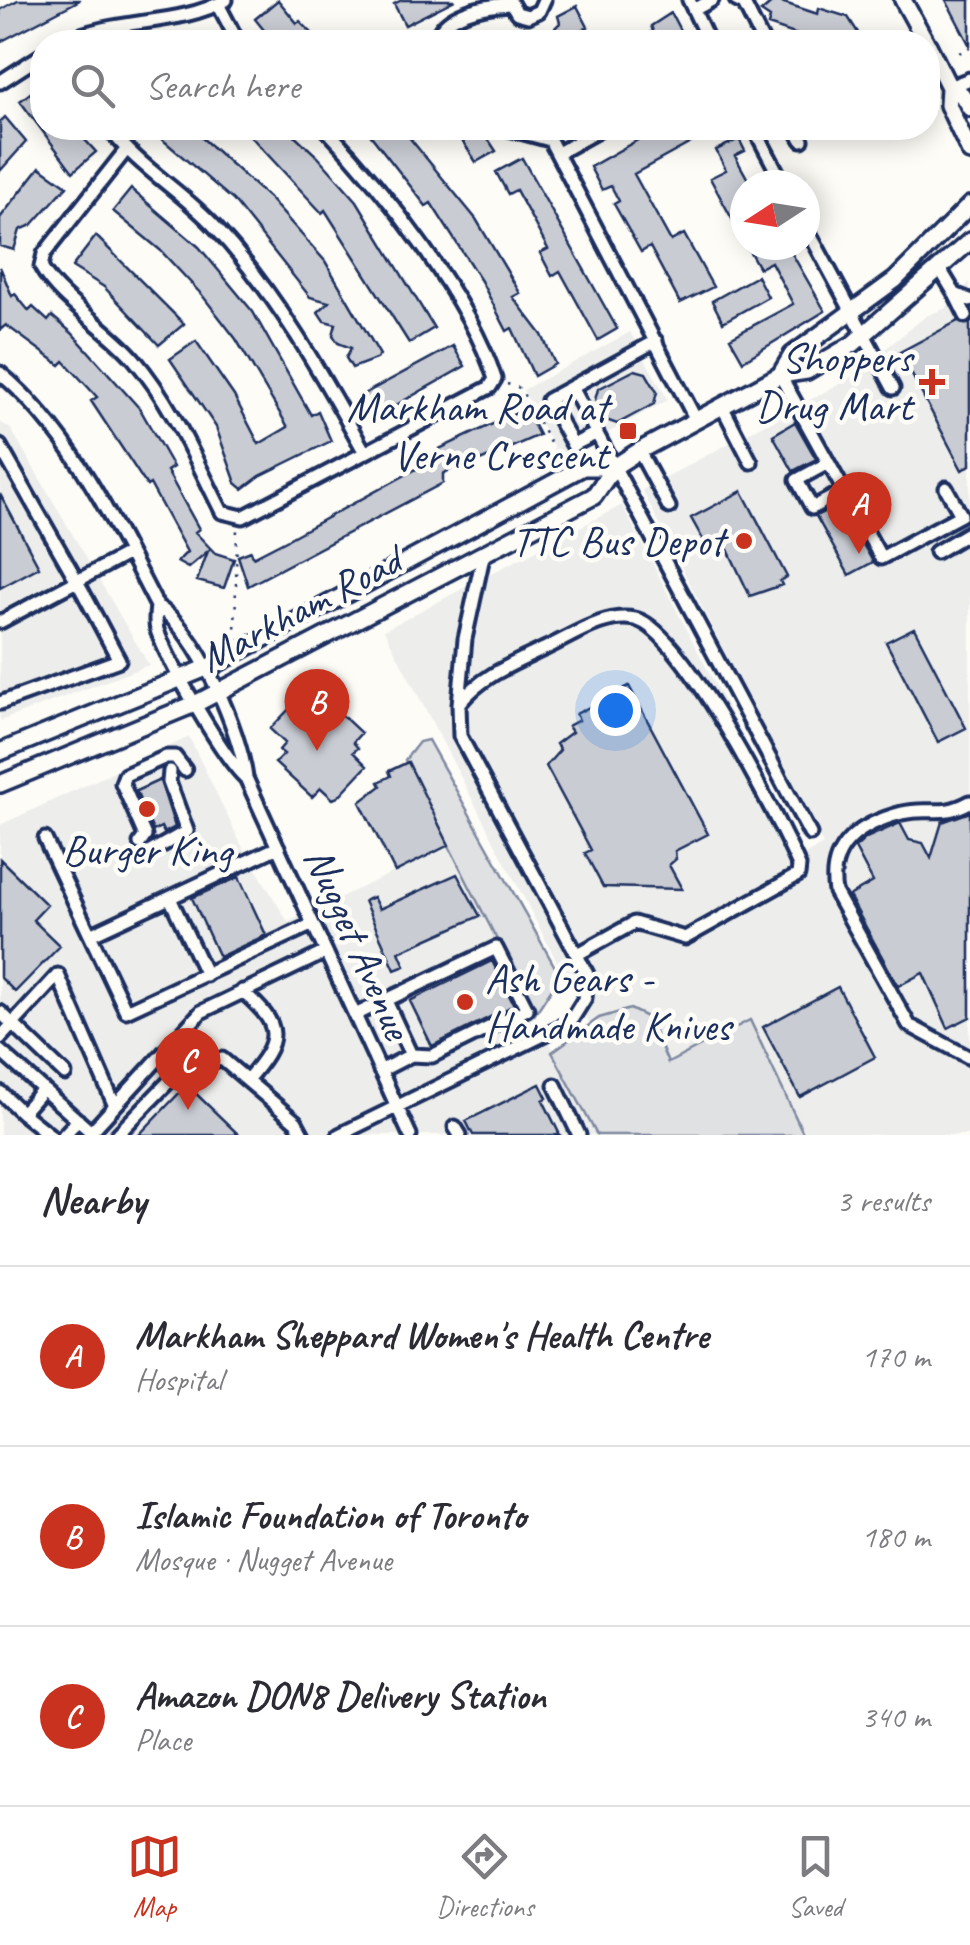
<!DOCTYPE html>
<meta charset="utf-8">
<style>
:root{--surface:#fff;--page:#f2f2f3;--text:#2b2b33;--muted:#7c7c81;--line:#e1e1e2;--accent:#c8321e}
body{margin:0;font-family:Caveat,sans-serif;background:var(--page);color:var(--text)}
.compass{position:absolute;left:730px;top:170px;width:90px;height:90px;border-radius:50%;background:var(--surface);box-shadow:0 5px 25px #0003;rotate:258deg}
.you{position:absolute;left:615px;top:710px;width:35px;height:35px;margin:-25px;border:8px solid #fff;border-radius:50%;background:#1a73e8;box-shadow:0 0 0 15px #1a73e833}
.badge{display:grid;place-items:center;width:65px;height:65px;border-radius:50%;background:var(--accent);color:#fff;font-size:32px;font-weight:700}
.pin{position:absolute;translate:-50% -82px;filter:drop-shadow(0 2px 5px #0008)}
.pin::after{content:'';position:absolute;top:52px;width:35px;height:30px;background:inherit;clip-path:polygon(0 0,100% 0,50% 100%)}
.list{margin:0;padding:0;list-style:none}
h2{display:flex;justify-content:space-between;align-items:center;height:130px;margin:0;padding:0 40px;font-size:42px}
h2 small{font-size:32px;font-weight:400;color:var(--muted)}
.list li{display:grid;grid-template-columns:65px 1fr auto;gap:30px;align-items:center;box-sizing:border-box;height:180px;padding:0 40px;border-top:2px solid var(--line)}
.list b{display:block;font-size:38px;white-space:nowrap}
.list p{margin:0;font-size:32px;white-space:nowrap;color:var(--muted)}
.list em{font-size:32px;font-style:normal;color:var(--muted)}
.icon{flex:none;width:55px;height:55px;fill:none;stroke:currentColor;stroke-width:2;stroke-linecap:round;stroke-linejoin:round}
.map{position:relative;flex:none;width:970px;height:1135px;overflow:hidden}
.search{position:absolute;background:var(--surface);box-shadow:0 5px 25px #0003;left:30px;right:30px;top:30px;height:110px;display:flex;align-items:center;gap:25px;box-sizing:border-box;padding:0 35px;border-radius:40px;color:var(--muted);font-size:38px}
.sheet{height:670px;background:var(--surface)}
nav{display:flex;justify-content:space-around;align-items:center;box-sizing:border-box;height:140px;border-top:2px solid var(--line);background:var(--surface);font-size:28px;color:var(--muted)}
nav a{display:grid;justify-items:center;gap:5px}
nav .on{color:var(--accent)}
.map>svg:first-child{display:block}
.built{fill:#edeeec}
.green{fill:#e0e1e3;stroke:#7e88a0;stroke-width:2.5}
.building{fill:#c9ccd3;stroke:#1b2f5e;stroke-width:2.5}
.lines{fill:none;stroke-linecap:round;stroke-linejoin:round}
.minor-casing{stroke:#1b2f5e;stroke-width:19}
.major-casing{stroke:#1b2f5e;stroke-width:22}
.path{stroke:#1b2f5e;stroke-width:2.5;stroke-dasharray:2.5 8;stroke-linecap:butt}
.minor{stroke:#fdfcf7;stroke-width:11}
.major{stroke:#fdfcf7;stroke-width:15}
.poi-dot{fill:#c8321e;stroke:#fdfcf7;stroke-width:4}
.labels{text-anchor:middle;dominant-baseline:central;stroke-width:9;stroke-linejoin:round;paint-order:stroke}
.poi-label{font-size:42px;fill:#1b2f5e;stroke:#fdfcf7;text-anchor:end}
.street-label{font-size:42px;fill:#1b2f5e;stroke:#fdfcf7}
</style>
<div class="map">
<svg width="970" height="1135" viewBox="0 0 970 1135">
<rect width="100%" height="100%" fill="#fdfcf7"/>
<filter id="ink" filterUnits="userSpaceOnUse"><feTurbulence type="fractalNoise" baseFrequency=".01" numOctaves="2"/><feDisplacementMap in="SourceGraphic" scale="20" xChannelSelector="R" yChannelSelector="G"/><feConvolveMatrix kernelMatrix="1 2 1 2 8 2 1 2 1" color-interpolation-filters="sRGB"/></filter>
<g filter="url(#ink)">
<path class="built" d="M970,282v853h-166l-52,-109 -127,66 -241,-462 238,-125 182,350 19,-10 -181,-355 205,-110 79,-64 20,-8z
M630,332l38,68 -108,59 -37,-69z
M0,422l11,7 138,236 -149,56z
M189,737l52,107 47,78 161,-76 148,289h-597v-310z"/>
<path class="green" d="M428,740l132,236 -25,38 -130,-254 14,-18z
M630,1009l19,9 19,45 82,-43 54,115h-207l-45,-83 47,-34z"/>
<path class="building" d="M18,0h62l-80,42v-32z
M278,0l19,23 3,-2 21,21 -49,-2 -17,-21z
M402,0h53l-50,25 -11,-21z
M775,0l43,14 1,-6 29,9 16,25h-46l-50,-17 2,-7 -9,-6z
M946,0h24v46z
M577,6l11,21 -18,9 3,6h-45l26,-13 6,-6 -2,-7z
M671,13l15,29h-55l22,-11 -2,-5z
M42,84v44h32l22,24 -23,20 -53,-71z
M5,117l21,25 -26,29v-49z
M149,128h42l79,71 55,62 55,94 -4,4 -24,9 -6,-10 5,-10 -13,-5 -5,-8 3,-11 -12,-3 -6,-9 11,-10 -19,-5 -77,-97z
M243,128h44l31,29 39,44 77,127 -25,15 -84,-133 -3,3z
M365,128h52l-9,8 68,83 44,74 -7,4 29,38 13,29 -21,12 -22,-48 -5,3 -26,-50 -50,-78 -5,3z
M454,128h27l15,23 -20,11z
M659,128h59l-84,46 37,67 13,-7 29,53 -33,16 -30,-56 -9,5 -27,-48 5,-3 -8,-15 -9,4 -12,-23z
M739,139l6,12 -10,5 16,29h-6v58l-35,-65 16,-8 -10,-20z
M522,158l93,167 2,4 -19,11 -38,-69 -8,5 -12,-23 8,-4 -32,-59 -8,4 -12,-22z
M40,167l27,19 -35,39 -12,5 -6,20 -14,-4v-28z
M131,189l68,58 54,65 58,103 7,-4 13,30 -71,35 -17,13 -7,-6 -20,-56 -46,-68 26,-18 38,55 25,48 29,-17 -52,-88 -34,-44 -42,-45 -47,-39z
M96,236l88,88 -25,21 -55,-58 -32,-20z
M746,245h41l38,66 -82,50 -13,-23 63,-34 -22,-42 -12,6z
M0,267l12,29 3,-2 14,17 4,-4 15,14 4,-5 20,17 68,76 33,58 -6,4 32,58 -4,3 20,21 19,6 -10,29 -27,-7 11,-30 -20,17 -11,-6 10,-10 -37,-68 -3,2 -56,-85 6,-4 -33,-36 -4,4 -54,-40 -6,5z
M757,276l11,21 -45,25 -11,-21z
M958,321l12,3v141l-8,5 -62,-118z
M453,346l12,20 -90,51 -13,-22z
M635,370l11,3 11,19 -3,12 -37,20 -11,-4 -11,-20 3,-11z
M525,409l14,26 -77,34 -3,-4 -16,9v9l-195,103 -10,-30 13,-5 2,6 35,-18 154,-84 -3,-6z
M795,422l21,37 -23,12 -20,-36z
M742,491l45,86 -7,4 2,4 -32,11 -28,-59 -16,8 -15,-27z
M0,494l39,73 -39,21z
M840,504l33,58 -24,13 -33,-59z
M914,628l52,100 -28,14 -52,-100z
M629,686l79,148 -33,17 1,8 -7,6 13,24 -79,-2 -18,-34 6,-3 -45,-84 14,-16 -4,-6 16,-12 -4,-6 11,-6 -3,-6z
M296,702l14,14 6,-7 5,4 9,-9 31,29 -8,9 5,6 -5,4 14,14 -29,31 -5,2 -12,-11 -9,9 -37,-34 9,-9 -5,-4 6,-7 -15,-14z
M408,762l41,83 -54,27 -35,-70 21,-16 -2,-4 12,-6 -2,-5z
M160,780l15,47 -11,6 -3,-6 -8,4 -17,-40z
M970,812v205l-22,11 -25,-55 -25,13 -49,-90 24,-14 -18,-34 11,-10 34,-15 9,17 14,3 8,15 11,-36z
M0,859l47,46 -14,15 27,26 -45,46 -15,-15z
M457,874l23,42 -81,36 6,14 -10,4 -31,-69 9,-4 6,12z
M239,877l27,58 -47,22 -27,-59z
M492,961l22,44 -82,41 -22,-45z
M838,987l37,70 -75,40 -37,-70z
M540,1084l7,14 -4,2 17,35h-87l-7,-14z
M187,1085l52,50h-100z"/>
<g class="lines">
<defs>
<path id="minor" d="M689,0l20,42
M736,0l8,4 19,38
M510,1l7,12 11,3 11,-5 5,-11
M218,4l20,38
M694,10l18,-10
M64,42c52,-25 113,-15 162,-42
M436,42c5,-29 48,-36 73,-38
M0,82l42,-27
M949,87l21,-8
M109,128c29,39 73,63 106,99 62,68 105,144 149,224
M505,128l45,12 146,280
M754,128l30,57
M795,128l7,12
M126,150l-82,104 -3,13c17,32 68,62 93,92 39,46 61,100 88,153l21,5 247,-130 5,-8c-25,-80 -112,-191 -170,-251
M558,153l45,-25
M805,225l88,163
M940,269l15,25 15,6
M955,294l11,22
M0,373c74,62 113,149 157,233 -1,8 -2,17 0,24 10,30 67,129 89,148
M780,375l101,183 80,-43 -15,-27
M572,387l238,447
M723,408l28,54
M597,433l-24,12 -25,-45 108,-59
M0,446l77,135 52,-28
M639,451l30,56
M828,463l-31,17 15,28 32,-17
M936,552l34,-20
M157,606c41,25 83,125 89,172l164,357
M0,622l77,-41 42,79 -119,43
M459,704l6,-65 19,-87
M970,802c-29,16 -40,4 -68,11 -42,11 -75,33 -67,79l74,133 61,33
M45,839l45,96
M140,843l5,-7 -23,-53 3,-8 41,-18h9l10,13
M278,847l-188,88 36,76 187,-87
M145,855l42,-24 -18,-49 1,-11
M170,898l36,77
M242,991c42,36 39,49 5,89
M386,1001l25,54
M0,1012l65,62
M355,1015l141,-67 31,61 -95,47 -21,-1 -31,16
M0,1038l58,-63 57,131
M0,1051l91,81 110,-120 125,-60
M555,1085l24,50
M0,1092l22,21 21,-24
M22,1113l28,22
M455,1127l5,8
M64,1135l14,-15
M117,1135l65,-67 40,-9 74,63 7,13
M339,1135l231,-113 15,-24 2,-24 -127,-238 -1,-32c23,-29 56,-41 89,-57 26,-12 57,-34 87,-28 47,9 143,200 164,247l-1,9 -113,63 -51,-15 -56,31"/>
<path id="major" d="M903,0l23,42
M928,45l21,42 13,8 8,13
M949,87l-1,18 22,47
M780,375l12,-20 103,-75 75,-75
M0,752l216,-88 367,-197h31
M0,784l197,-81 397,-207 20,-29 25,-16 141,-76 27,-4 46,-27 117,-103"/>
</defs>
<use href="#minor" class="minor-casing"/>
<use href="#major" class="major-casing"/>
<path class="path" d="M959,53l11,-6
M507,384l13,4 41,75
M235,638l2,-112"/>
<use href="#minor" class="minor"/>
<use href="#major" class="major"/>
</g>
</g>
<g class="poi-dot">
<path d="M927 367h10v10h10v10h-10v10h-10v-10h-10v-10h10z"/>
<rect x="618" y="421" width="20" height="20" rx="5"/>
<circle cx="744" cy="541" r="10"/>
<circle cx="147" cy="809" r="10"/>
<circle cx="465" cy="1002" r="10"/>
</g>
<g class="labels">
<g class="poi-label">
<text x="912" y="358">Shoppers<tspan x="912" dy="48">Drug Mart</tspan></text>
<text x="608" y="407">Markham Road at<tspan x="608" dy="48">Verne Crescent</tspan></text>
<text x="724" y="541">TTC Bus Depot</text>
<text x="147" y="850" text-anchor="middle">Burger King</text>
<text x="485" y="978" text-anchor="start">Ash Gears -<tspan x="485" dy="48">Handmade Knives</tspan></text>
</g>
<g class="street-label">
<text transform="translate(300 609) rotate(-28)">Markham Road</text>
<text transform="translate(358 943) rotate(66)">Nugget Avenue</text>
</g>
</g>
</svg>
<svg class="compass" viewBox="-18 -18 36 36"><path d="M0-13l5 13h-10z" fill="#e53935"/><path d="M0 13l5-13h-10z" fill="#7c7c81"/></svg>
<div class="you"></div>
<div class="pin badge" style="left:859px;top:554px">A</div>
<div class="pin badge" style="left:317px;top:751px">B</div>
<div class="pin badge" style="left:188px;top:1110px">C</div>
<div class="search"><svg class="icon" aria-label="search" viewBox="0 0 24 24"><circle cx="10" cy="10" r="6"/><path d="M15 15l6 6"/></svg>Search here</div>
</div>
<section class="sheet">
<h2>Nearby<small>3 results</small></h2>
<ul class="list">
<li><span class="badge">A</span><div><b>Markham Sheppard Women's Health Centre</b><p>Hospital</p></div><em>170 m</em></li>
<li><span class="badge">B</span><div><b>Islamic Foundation of Toronto</b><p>Mosque · Nugget Avenue</p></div><em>180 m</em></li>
<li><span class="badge">C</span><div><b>Amazon DON8 Delivery Station</b><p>Place</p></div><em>340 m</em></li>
</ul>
</section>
<nav>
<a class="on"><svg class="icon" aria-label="map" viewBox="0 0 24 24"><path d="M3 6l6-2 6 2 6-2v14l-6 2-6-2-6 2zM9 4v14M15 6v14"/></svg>Map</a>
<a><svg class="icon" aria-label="directions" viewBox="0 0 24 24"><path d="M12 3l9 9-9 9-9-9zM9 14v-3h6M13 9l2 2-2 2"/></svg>Directions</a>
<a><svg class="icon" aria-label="saved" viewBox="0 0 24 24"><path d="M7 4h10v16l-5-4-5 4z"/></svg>Saved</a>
</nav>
